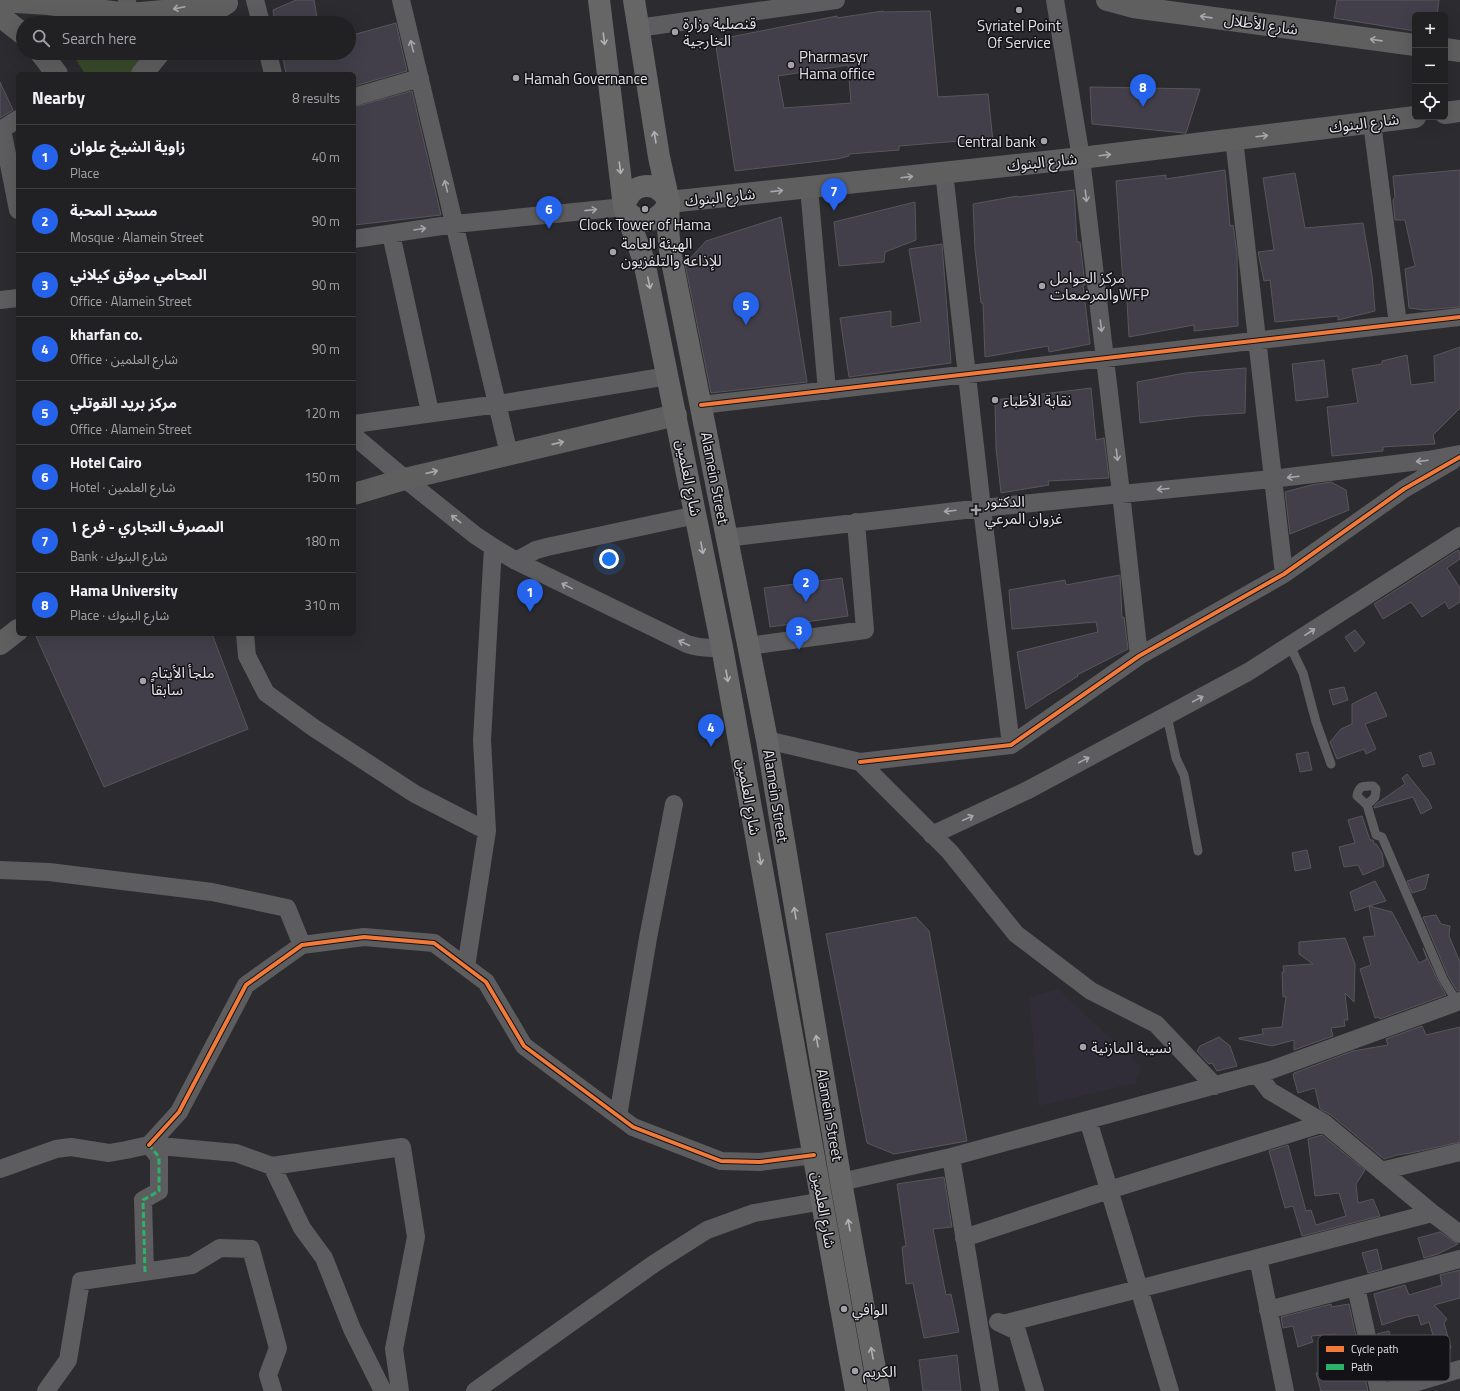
<!DOCTYPE html>
<meta charset="utf-8">
<style>
:root{--surface:#212023;--page:#2d2d30;--text:#f1f3f6;--muted:#a2a3a6;--line:#3e3e41;--accent:#2563eb}
body{margin:0;font-family:"Titillium Web","Noto Sans Arabic",sans-serif;background:var(--page);color:var(--text)}
.controls{position:absolute;right:12px;top:12px;display:grid;overflow:hidden;border-radius:6px;box-shadow:0 4px 16px #0002}
.controls button{width:36px;height:36px;display:grid;place-items:center;padding:0;border:0;border-bottom:1px solid var(--line);background:var(--surface);color:var(--text);font:20px sans-serif}
.you{position:absolute;left:609px;top:559px;width:14px;height:14px;margin:-10px;border:3px solid #fff;border-radius:50%;background:#1a73e8;box-shadow:0 0 0 6px #1a73e833}
.badge{display:grid;place-items:center;width:26px;height:26px;border-radius:50%;background:var(--accent);color:#fff;font-size:13px;font-weight:700}
.pin{position:absolute;translate:-50% -33px;filter:drop-shadow(0 1px 2px #0008)}
.pin::after{content:'';position:absolute;top:21px;width:14px;height:12px;background:inherit;clip-path:polygon(0 0,100% 0,50% 100%)}
.list{margin:0;padding:0;list-style:none}
h2{display:flex;justify-content:space-between;align-items:center;height:52px;margin:0;padding:0 16px;font-size:17px}
h2 small{font-size:13px;font-weight:400;color:var(--muted)}
.list li{display:grid;grid-template-columns:26px 1fr auto;gap:12px;align-items:center;box-sizing:border-box;height:64px;padding:0 16px;border-top:1px solid var(--line)}
.list b{display:block;font-size:15px;white-space:nowrap}
.list p{margin:0;font-size:13px;white-space:nowrap;color:var(--muted)}
.list em{font-size:13px;font-style:normal;color:var(--muted)}
.icon{flex:none;width:22px;height:22px;fill:none;stroke:currentColor;stroke-width:2;stroke-linecap:round;stroke-linejoin:round}
.map{position:relative;flex:none;width:1460px;height:1391px;overflow:hidden}
.search{position:absolute;background:var(--surface);box-shadow:0 4px 16px #0002;left:16px;top:16px;width:340px;height:44px;display:flex;align-items:center;gap:10px;box-sizing:border-box;padding:0 14px;border-radius:22px;color:var(--muted);font-size:15px}
.panel{position:absolute;background:var(--surface);box-shadow:0 4px 16px #0002;left:16px;top:72px;width:340px;height:564px;border-radius:6px}
.map>svg:first-child{display:block}
.built{fill:#302d39}
.green{fill:#384b2a}
.building{fill:#423f4a;stroke:#575659;fill-rule:evenodd}
.lines{fill:none;stroke-linecap:round;stroke-linejoin:round}
.lane{stroke:#5d5c5e;stroke-width:9}
.street{stroke:#5d5c5e;stroke-width:18}
.secondary{stroke:#5f5f60;stroke-width:22}
.primary{stroke:#666667;stroke-width:22}
.quiet{stroke:#2db169;stroke-width:3;stroke-dasharray:6 3;stroke-linecap:butt}
.cycleway-casing{stroke:#131216;stroke-width:6}
.cycleway{stroke:#f17a3a;stroke-width:4}
.oneway{stroke:#a8a7ab}
.oneway2{stroke:#b2b0b4}
.oneway3{stroke:#a7a6aa}
.poi-dot{fill:#a4a2a7;stroke:#131216;stroke-width:1.5}
.labels{text-anchor:middle;dominant-baseline:central;stroke-width:3;stroke-linejoin:round;paint-order:stroke}
.poi-label{font-size:15px;fill:#e4e2e8;stroke:#131216;text-anchor:start}
.street-label{font-size:15px;fill:#e4e2e8;stroke:#131216}
.key{fill:#131216;stroke:#525055;stroke-width:1}
.key-label{font-size:11px;fill:#e4e2e8}
</style>
<div class="map">
<svg width="1460" height="1391" viewBox="0 0 1460 1391">
<rect width="100%" height="100%" fill="#2c2b2f"/>
<path class="built" d="M1058,989l83,78 -5,16 -97,23 -10,-109z"/>
<path class="green" d="M72,53h80l-19,21h-48z"/>
<path class="building" d="M296,0h18l4,23h-43l-2,-13z
M1337,0h102l-2,15h-22v16l-81,-13z
M883,11v1l47,-1 8,86 50,-3 5,47 -33,3 -1,-3 -60,5v4l-50,4v2l-12,3 -102,12 -20,-131 122,-24v2zM848,65l3,38 -67,5 -6,-32z
M396,23l11,48 -53,15v-12h-68l-4,-21h67v-17z
M0,82l13,28 -13,8z
M1090,87l110,2 -14,44h-1l-93,-9z
M412,91l29,124 -87,10v-118z
M1225,170l5,56 3,-1 4,28 1,73 -44,5v-6l-65,12 -3,-53h-3l-7,-103 50,-6v4z
M1460,170v137l-35,3 -16,-2 -4,-39 10,-3 -10,-46h-10l-2,-20 2,-3 -2,-21z
M1295,173l10,55 58,-5 9,52 3,36 -37,9v-4l-63,6 -5,-42 -6,1 -6,-29 16,-2 -11,-72z
M1074,190l3,52h3l5,43h-2l7,59 -41,8 -1,-6 -63,11 -2,-54h-2l-6,-54 -2,-45 44,-8 1,1z
M915,202l1,38 -31,12 -1,10 -45,4 -5,-44z
M781,217l26,165 -96,11 -26,-129 21,-23z
M942,244l9,119 -102,14 -9,-59 51,-7v16l30,-5 -12,-73z
M1460,347v61l-27,27 2,9 -52,3v4l-51,5 -5,-49 31,-4 -6,-34 30,-5v-3l25,-6 4,30 24,-3 -1,-26z
M1324,360l4,37 -32,4 -4,-37z
M1246,368l-1,45 -47,3 -58,7 -3,-41 48,-9z
M1091,388l5,52 8,-2 5,40 -61,3 1,4 -48,8 -5,-45 -1,-48z
M1331,482l15,8 3,20 -59,24 -5,-42 26,-7z
M1458,550l2,3v6l-13,9 13,20v14l-11,7 -4,-7 -23,15 -11,-15 -28,17 -9,-15z
M1120,575l2,43 2,-1 4,32 -51,26 1,1 -52,33 -9,-57 81,-20 -2,-10 -84,7 -3,-39 56,-10 1,5z
M842,578l6,38 -78,11 -6,-39z
M1355,630l10,13 -10,9 -10,-15z
M35,634h177l36,95 -144,58z
M1344,687l4,13 -15,5 -4,-15z
M1376,692l11,24 -22,8 11,25 -10,5 -2,-5 -27,10 -7,-17 11,-13 11,-5v-20z
M1308,752l4,18 -12,2 -4,-18z
M1431,752l4,12 -12,3 -4,-11z
M1407,774l21,26 4,8 -11,6 -8,-17 -39,11v-1l2,-3 29,-20 -3,-6z
M1362,816l8,24h3l1,4h2l6,9 2,13 -21,9 -5,-10 -14,2 -5,-20 16,-4 -7,-23z
M1307,850l4,18 -16,3 -3,-18z
M1429,874l-4,15 -13,4 -5,-12z
M1375,881l11,20 -17,5 23,6 27,51 8,-4 -4,-11 15,33 8,14 -66,24 -1,-2 -4,1 -15,-49 11,-4 -8,-28 12,-1 -6,-30 -14,5 -5,-19z
M1436,915l5,9 9,2 -1,10 11,26v29h-3l-9,-15 -25,-59z
M916,917l13,14 38,210 -73,13 -27,-11 -41,-209z
M1345,938l10,26 -1,38 -9,-9 3,27h-4l1,6 -14,2 2,8 -39,14v-10l-22,6 -33,-7v-1l24,-4 -1,-5 20,-2 4,-31 -3,1 -1,-25h2l-1,-6 30,-2 -14,-10v-12z
M1422,1026l4,9 34,-8v115l-49,11 -14,2 -13,4 -53,-44 -11,-6 -5,-21 -17,5 -5,-18 1,-1v-1l59,-22 35,-6 -2,-6z
M1219,1037l11,9 7,20 -20,5 -5,-8 -3,1 -12,-13 3,-5z
M1322,1135l43,35 -9,14 2,19 15,-4 7,17 -78,20 -9,-30 -8,2 -16,-57 19,-6 18,66 5,-1 5,15 30,-9 -7,-23 -24,3 -7,-57z
M944,1177l8,50 -19,2 13,66 5,-1 8,38 -35,6 -11,-55 -7,1 -4,-37 4,-1 -9,-62z
M1440,1232l18,12 -20,10 -14,4 -6,-20z
M1377,1249l5,20 -14,4 -6,-20z
M1460,1270v28l-26,7 13,14 -3,4 7,25 -13,4 -9,-30 -8,3 -3,-10 -12,2 -24,8 -8,-31 31,-9 4,10 33,-10 -2,-10z
M1331,1304l1,3 17,-3 19,87h-47l-5,-18 20,-2 -2,-10 9,-2 -7,-25 -25,2 2,6 -15,5 -5,-21 -10,2 -2,-11z
M1389,1331l6,22 17,-4 3,10 12,-4 3,12 -43,13 -10,-46z
M957,1355l4,36h-38l-4,-31z"/>
<g class="lines">
<path class="lane" d="M1290,646l13,27 13,49 15,42
M1167,716l9,42 8,17 14,76
M1367,805l-10,-9c2,-11 6,-10 16,-10l3,3 -1,8 -8,8 9,30 6,2 49,114 12,28 14,23"/>
<path class="street" d="M127,0l2,14
M255,0l6,23
M401,0l108,454
M1055,0l26,158 40,335 18,163
M638,28l198,-28
M268,53l5,21
M354,97l66,-19
M1372,123l26,201
M2,129l16,-10
M0,130l2,-1 16,81
M1234,139l50,435
M944,172l38,336 29,237
M809,188l18,203
M391,234l39,178
M354,239l101,-15 169,-17
M0,300l18,-2
M701,405l759,-88
M354,424l144,-20 170,-28
M354,436l51,43 70,56 18,12 23,14 171,83c12,4 22,5 35,3
M726,538l256,-30 290,-29 156,-19 32,-6
M516,561l20,-11 11,-3 149,-32
M245,634l2,22 19,37 48,35 101,66 72,37
M748,646l117,-16 -9,-108
M767,740l93,22 90,90 66,82 75,57 65,33 59,62
M860,762l151,-17 128,-89 145,-82 120,-85 48,-28
M932,835l96,-45 220,-118 212,-136
M0,870l49,2 163,20 75,16 15,37
M466,967l21,-136 -5,-91 11,-193
M1257,1074l13,17 54,32 108,90 28,21
M618,1116l30,-178 26,-134
M1088,1120l82,271
M149,1145l30,-33 67,-127 56,-40 62,-8 70,6 52,39 38,64 109,81 88,34 39,1 54,-7
M951,1157l39,234
M272,1166l30,62 22,30 28,71 31,62
M0,1169l56,-20 15,-2 38,6 17,-3 23,-5 87,8 36,13 130,-19 14,90 -22,112 6,42
M1381,1171l79,-19
M841,1182l110,-25 320,-87 189,-69
M964,1238l145,-48 215,-67
M1258,1258l27,133
M145,1272l-2,-72 16,-9v-34l-10,-12
M1356,1287l23,104
M1268,1310l192,-51
M998,1322l19,9 18,60
M1003,1324l429,-111
M46,1391l22,-31 13,-79 111,-16 28,-17 31,1 27,99 -10,27 5,16
M475,1391l180,-128 52,-33 47,-17 69,-12
M1388,1391l72,-22"/>
<path class="secondary" d="M1107,0l26,7 282,38
M0,1l48,3 81,10 45,-4 43,-10
M0,16l23,18
M196,23l31,-20
M1445,49l15,2
M41,53l16,21
M142,74l17,-21
M1445,113l15,-2
M669,202l412,-44 334,-41
M354,494l51,-15 271,-64
M0,644l18,-14"/>
<path class="primary" d="M599,0l25,207c13,20 36,17 45,-5 -11,-23 -39,-21 -45,5
M634,0l25,157 10,45 -1,26 2,23 97,489 74,442 38,209
M624,207l20,54 78,386 134,744"/>
<path class="quiet" d="M145,1272l-2,-72 16,-9v-34l-10,-12"/>
<defs>
<path id="cycleway" d="M701,405l759,-88
M860,762l151,-17 128,-89 145,-82 120,-85 56,-32
M149,1145l30,-33 67,-127 56,-40 62,-8 70,6 52,39 38,64 109,81 88,34 39,1 54,-7"/>
</defs>
<use href="#cycleway" class="cycleway-casing"/>
<use href="#cycleway" class="cycleway"/>
</g>
<defs><path id="oneway-shaft" d="M-6 0H5M1.5-3L5.5 0L1.5 3" fill="none" stroke-width="1.6" stroke-linecap="round" stroke-linejoin="round"/></defs>
<g class="oneway">
<use href="#oneway-shaft" transform="translate(179 8) rotate(168)"/>
<use href="#oneway-shaft" transform="translate(1206 17) rotate(-172)"/>
<use href="#oneway-shaft" transform="translate(1376 40) rotate(-172)"/>
<use href="#oneway-shaft" transform="translate(1262 136) rotate(-7)"/>
<use href="#oneway-shaft" transform="translate(1105 155) rotate(-7)"/>
<use href="#oneway-shaft" transform="translate(907 177) rotate(-7)"/>
<use href="#oneway-shaft" transform="translate(777 191) rotate(-6)"/>
<use href="#oneway-shaft" transform="translate(558 443) rotate(-13)"/>
<use href="#oneway-shaft" transform="translate(432 472) rotate(-13)"/>
</g>
<g class="oneway2">
<use href="#oneway-shaft" transform="translate(604 39) rotate(83)"/>
<use href="#oneway-shaft" transform="translate(655 137) rotate(-99)"/>
<use href="#oneway-shaft" transform="translate(620 168) rotate(83)"/>
<use href="#oneway-shaft" transform="translate(649 283) rotate(78)"/>
<use href="#oneway-shaft" transform="translate(702 548) rotate(79)"/>
<use href="#oneway-shaft" transform="translate(727 676) rotate(80)"/>
<use href="#oneway-shaft" transform="translate(760 859) rotate(80)"/>
<use href="#oneway-shaft" transform="translate(795 913) rotate(-99)"/>
<use href="#oneway-shaft" transform="translate(817 1041) rotate(-100)"/>
<use href="#oneway-shaft" transform="translate(849 1225) rotate(-100)"/>
<use href="#oneway-shaft" transform="translate(872 1353) rotate(-100)"/>
</g>
<g class="oneway3">
<use href="#oneway-shaft" transform="translate(412 46) rotate(-104)"/>
<use href="#oneway-shaft" transform="translate(446 186) rotate(-104)"/>
<use href="#oneway-shaft" transform="translate(1086 196) rotate(83)"/>
<use href="#oneway-shaft" transform="translate(591 210) rotate(-6)"/>
<use href="#oneway-shaft" transform="translate(420 229) rotate(-9)"/>
<use href="#oneway-shaft" transform="translate(1101 326) rotate(83)"/>
<use href="#oneway-shaft" transform="translate(1117 455) rotate(83)"/>
<use href="#oneway-shaft" transform="translate(1422 461) rotate(173)"/>
<use href="#oneway-shaft" transform="translate(1293 477) rotate(173)"/>
<use href="#oneway-shaft" transform="translate(1163 489) rotate(175)"/>
<use href="#oneway-shaft" transform="translate(950 511) rotate(173)"/>
<use href="#oneway-shaft" transform="translate(456 519) rotate(-142)"/>
<use href="#oneway-shaft" transform="translate(567 586) rotate(-154)"/>
<use href="#oneway-shaft" transform="translate(1310 632) rotate(-33)"/>
<use href="#oneway-shaft" transform="translate(684 643) rotate(-156)"/>
<use href="#oneway-shaft" transform="translate(1198 699) rotate(-28)"/>
<use href="#oneway-shaft" transform="translate(1084 760) rotate(-28)"/>
<use href="#oneway-shaft" transform="translate(968 818) rotate(-25)"/>
</g>
<g class="poi-dot">
<circle cx="1019" cy="10" r="4"/>
<circle cx="675" cy="32" r="4"/>
<circle cx="791" cy="65" r="4"/>
<circle cx="516" cy="78" r="4"/>
<circle cx="1044" cy="141" r="4"/>
<circle cx="645" cy="209" r="4"/>
<circle cx="613" cy="252" r="4"/>
<circle cx="1042" cy="286" r="4"/>
<circle cx="995" cy="400" r="4"/>
<path d="M974 504h4v4h4v4h-4v4h-4v-4h-4v-4h4z"/>
<circle cx="143" cy="681" r="4"/>
<circle cx="1083" cy="1047" r="4"/>
<circle cx="844" cy="1309" r="4"/>
<circle cx="855" cy="1371" r="4"/>
</g>
<g class="labels">
<g class="poi-label">
<text x="683" y="23">قنصلية وزارة<tspan x="683" dy="17">الخارجية</tspan></text>
<text x="1019" y="25" text-anchor="middle">Syriatel Point<tspan x="1019" dy="17">Of Service</tspan></text>
<text x="799" y="56">Pharmasyr<tspan x="799" dy="17">Hama office</tspan></text>
<text x="524" y="78">Hamah Governance</text>
<text x="1036" y="141" text-anchor="end">Central bank</text>
<text x="645" y="224" text-anchor="middle">Clock Tower of Hama</text>
<text x="621" y="243">الهيئة العامة<tspan x="621" dy="17">للإذاعة والتلفزيون</tspan></text>
<text x="1050" y="277">مركز الحوامل<tspan x="1050" dy="17">والمرضعاتWFP</tspan></text>
<text x="1003" y="400">نقابة الأطباء</text>
<text x="985" y="501">الدكتور<tspan x="985" dy="17">غزوان المرعي</tspan></text>
<text x="151" y="672">ملجأ الأيتام<tspan x="151" dy="17">سابقاً</tspan></text>
<text x="1091" y="1047">نسيبة المازنية</text>
<text x="852" y="1309">الوافي</text>
<text x="863" y="1371">الكريم</text>
</g>
<g class="street-label">
<text transform="translate(1261 24) rotate(8)">شارع الأطلال</text>
<text transform="translate(1364 123) rotate(-7)">شارع البنوك</text>
<text transform="translate(1042 162) rotate(-6)">شارع البنوك</text>
<text transform="translate(720 197) rotate(-6)">شارع البنوك</text>
<text transform="translate(689 478) rotate(79)">شارع العلمين</text>
<text transform="translate(715 478) rotate(79)">Alamein Street</text>
<text transform="translate(776 796) rotate(81)">Alamein Street</text>
<text transform="translate(749 797) rotate(80)">شارع العلمين</text>
<text transform="translate(830 1115) rotate(80)">Alamein Street</text>
<text transform="translate(824 1210) rotate(80)">شارع العلمين</text>
</g>
</g>
<rect x="1318" y="1335" width="132" height="46" rx="6" class="key"/>
<rect x="1326" y="1346" width="18" height="6" fill="#f17a3a"/>
<rect x="1326" y="1364" width="18" height="6" fill="#2db169"/>
<g class="key-label">
<text x="1351" y="1353">Cycle path</text>
<text x="1351" y="1371">Path</text>
</g>
</svg>
<div class="controls">
<button>+</button>
<button>−</button>
<button><svg class="icon" aria-label="locate" viewBox="0 0 24 24"><circle cx="12" cy="12" r="6"/><path d="M12 2v4M12 18v4M2 12h4M18 12h4"/></svg></button>
</div>
<div class="you"></div>
<div class="pin badge" style="left:530px;top:612px">1</div>
<div class="pin badge" style="left:806px;top:602px">2</div>
<div class="pin badge" style="left:799px;top:650px">3</div>
<div class="pin badge" style="left:711px;top:747px">4</div>
<div class="pin badge" style="left:746px;top:325px">5</div>
<div class="pin badge" style="left:549px;top:229px">6</div>
<div class="pin badge" style="left:834px;top:211px">7</div>
<div class="pin badge" style="left:1143px;top:107px">8</div>
<div class="search"><svg class="icon" aria-label="search" viewBox="0 0 24 24"><circle cx="10" cy="10" r="6"/><path d="M15 15l6 6"/></svg>Search here</div>
<section class="panel">
<h2>Nearby<small>8 results</small></h2>
<ul class="list">
<li><span class="badge">1</span><div><b>زاوية الشيخ علوان</b><p>Place</p></div><em>40 m</em></li>
<li><span class="badge">2</span><div><b>مسجد المحبة</b><p>Mosque · Alamein Street</p></div><em>90 m</em></li>
<li><span class="badge">3</span><div><b>المحامي موفق كيلاني</b><p>Office · Alamein Street</p></div><em>90 m</em></li>
<li><span class="badge">4</span><div><b>kharfan co.</b><p>Office · شارع العلمين</p></div><em>90 m</em></li>
<li><span class="badge">5</span><div><b>مركز بريد القوتلي</b><p>Office · Alamein Street</p></div><em>120 m</em></li>
<li><span class="badge">6</span><div><b>Hotel Cairo</b><p>Hotel · شارع العلمين</p></div><em>150 m</em></li>
<li><span class="badge">7</span><div><b>المصرف التجاري - فرع ١</b><p>Bank · شارع البنوك</p></div><em>180 m</em></li>
<li><span class="badge">8</span><div><b>Hama University</b><p>Place · شارع البنوك</p></div><em>310 m</em></li>
</ul>
</section>
</div>
